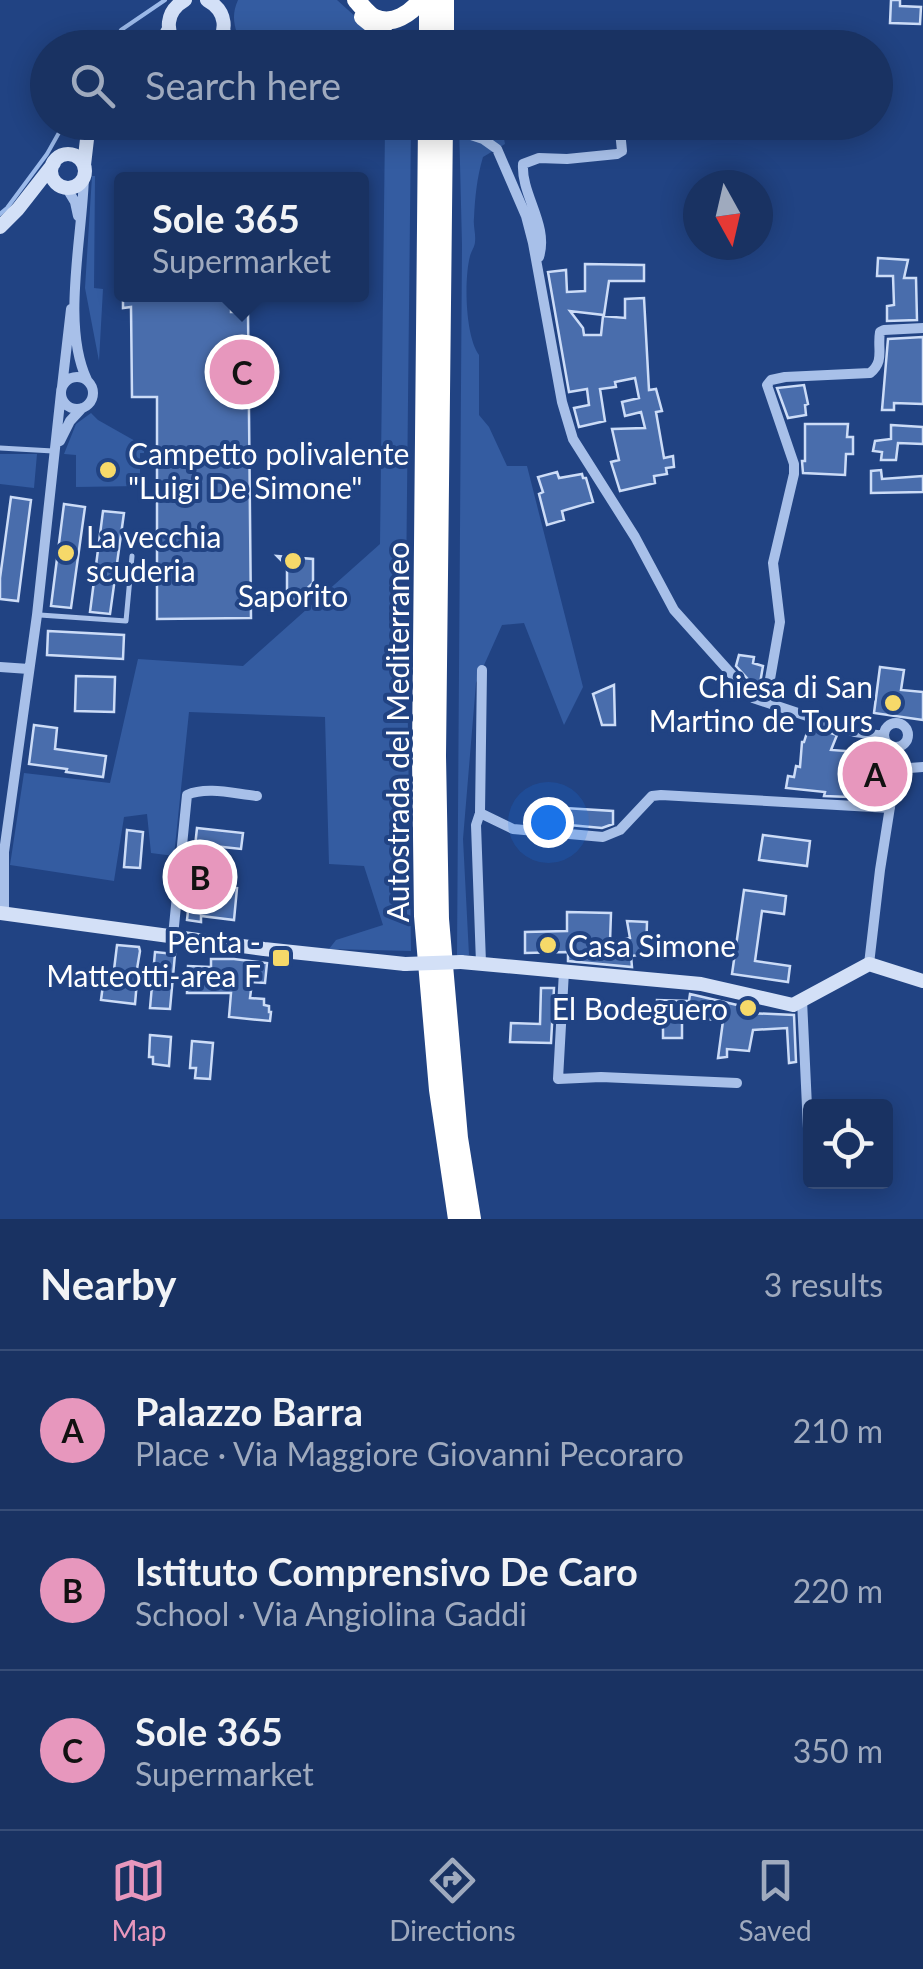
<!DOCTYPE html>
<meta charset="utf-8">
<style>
:root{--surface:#193262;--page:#263e6b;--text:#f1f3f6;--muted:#9faabe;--line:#374d77;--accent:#e797bd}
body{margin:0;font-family:Lato,sans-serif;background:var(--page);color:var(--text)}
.controls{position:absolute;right:30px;bottom:30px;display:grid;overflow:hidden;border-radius:10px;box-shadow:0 5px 25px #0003}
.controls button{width:90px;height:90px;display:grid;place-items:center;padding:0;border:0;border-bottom:2px solid var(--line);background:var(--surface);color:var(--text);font:50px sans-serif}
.compass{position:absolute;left:683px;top:170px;width:90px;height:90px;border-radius:50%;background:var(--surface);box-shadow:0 5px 25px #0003;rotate:172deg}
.you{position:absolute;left:548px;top:822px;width:35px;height:35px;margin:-25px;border:8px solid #fff;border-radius:50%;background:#1a73e8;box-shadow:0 0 0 15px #1a73e833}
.badge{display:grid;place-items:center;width:65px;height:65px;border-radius:50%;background:var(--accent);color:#111;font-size:32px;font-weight:700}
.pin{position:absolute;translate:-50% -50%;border:5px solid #fff;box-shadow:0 2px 10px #0006}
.popup{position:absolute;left:114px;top:172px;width:255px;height:130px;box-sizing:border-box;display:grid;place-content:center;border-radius:10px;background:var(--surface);filter:drop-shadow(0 2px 8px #0005);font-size:32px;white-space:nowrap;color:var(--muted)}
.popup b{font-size:38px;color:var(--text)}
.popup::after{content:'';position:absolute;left:50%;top:100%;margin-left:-20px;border:20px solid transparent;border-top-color:var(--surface)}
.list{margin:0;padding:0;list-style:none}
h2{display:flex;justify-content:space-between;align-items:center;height:130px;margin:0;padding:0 40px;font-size:42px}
h2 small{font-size:32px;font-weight:400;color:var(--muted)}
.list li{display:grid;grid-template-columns:65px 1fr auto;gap:30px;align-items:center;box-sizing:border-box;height:160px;padding:0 40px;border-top:2px solid var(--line)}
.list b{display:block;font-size:38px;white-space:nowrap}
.list p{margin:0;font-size:32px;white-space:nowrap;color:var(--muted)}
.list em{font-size:32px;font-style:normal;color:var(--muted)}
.icon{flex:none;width:55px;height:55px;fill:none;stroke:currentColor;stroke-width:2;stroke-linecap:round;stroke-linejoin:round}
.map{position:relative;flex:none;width:923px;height:1219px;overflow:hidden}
.search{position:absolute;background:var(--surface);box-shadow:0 5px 25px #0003;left:30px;right:30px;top:30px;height:110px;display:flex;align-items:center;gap:25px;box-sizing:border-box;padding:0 35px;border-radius:55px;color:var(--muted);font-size:38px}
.sheet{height:610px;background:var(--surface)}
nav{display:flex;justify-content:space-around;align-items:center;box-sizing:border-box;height:140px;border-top:2px solid var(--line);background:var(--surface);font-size:28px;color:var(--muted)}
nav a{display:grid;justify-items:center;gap:5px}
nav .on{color:var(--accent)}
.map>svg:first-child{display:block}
.green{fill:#345ca1}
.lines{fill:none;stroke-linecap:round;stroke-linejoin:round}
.stream{stroke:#9cbaea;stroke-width:4}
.building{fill:#496dac;stroke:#ccdcf7;stroke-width:2.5}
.lane{stroke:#a8c0e9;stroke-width:5}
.street{stroke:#a8c0e9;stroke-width:10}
.secondary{stroke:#d3e0f7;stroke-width:14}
.highway{stroke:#fff;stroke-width:18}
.street-bridge{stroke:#a8c0e9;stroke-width:10}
.secondary-bridge{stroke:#d3e0f7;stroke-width:14}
.poi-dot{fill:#f6d969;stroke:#214383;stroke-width:4}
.labels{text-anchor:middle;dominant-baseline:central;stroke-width:8;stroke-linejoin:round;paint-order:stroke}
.poi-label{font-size:30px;fill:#fff;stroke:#214383;text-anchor:start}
.street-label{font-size:30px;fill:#fff;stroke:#214383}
</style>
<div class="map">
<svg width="923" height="1219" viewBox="0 0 923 1219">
<rect width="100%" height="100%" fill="#214383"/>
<path class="green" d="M238,0h99l52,47h-145c-9,-15 -14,-30 -6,-47z
M366,123h45l-5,465 5,363 -82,-2 7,-9 47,-15 -19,-59 -35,-2 -4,-147 -136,-5 -15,144 -23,-3 -4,-39 -23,3 -10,64 -104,-16 14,-92 86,10 28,-124 105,7 137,-122 5,-416z
M459,123h42l4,21 -22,13c-6,20 -8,40 -9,61 -1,8 2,16 1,24 0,4 -4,10 -5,14 -6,23 -5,80 9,99v60l10,12 18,39h20l56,221 -19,38 -40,-102 -22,2 -26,58 -13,156 6,116 -12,1 5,-711z
M92,176h3l-1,112 9,1 -4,72 -14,-73z
M91,413l7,7 46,26v7h-4v33l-64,1v-32l-12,-1 12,-30z
M0,454h37l-3,34 -34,-4z"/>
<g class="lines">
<path class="stream" d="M109,48l12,-18 44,-30
M0,214l7,-6 40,-54 18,-32"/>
</g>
<path class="building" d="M891,0h9v6l21,1 -1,17 -30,-1z
M878,258l30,2 -4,18h12l1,42 -30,1v-15l7,-1 -1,-29h-16z
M585,264l59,1v16h-35l-5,34 -34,-4 13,17 1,7h17l2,-19 22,2v-19l19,-1 5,92 7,-1 6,22 -6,1 8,46 9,-2 1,11 -8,1 1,6 -13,2 1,7 -35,8 -9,-29 8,-2 -7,-31 33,-1 -4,-16 -16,4 -3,-14 17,-4 -4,-20 -20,4 1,5 -16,2 5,32 -26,6 -5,-19 15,-3 -2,-16 -18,3 -21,-120 18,-2 1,22 18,-1z
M123,294h108v18h17l3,306 -94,1v-222h-25l-1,-90 -8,1z
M923,337v67l-29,-1v7h-12l6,-71z
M804,385l4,19 -3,1 1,10 -18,3 -11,-30z
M805,424h43l-1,13h6v17h-7l-1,21 -42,-2 -1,-12h3z
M891,425l32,2v17l-25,-1 -2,17h-15l1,-8 -9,-1 2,-10 16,-2z
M881,470l1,9 41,-3v16l-52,1v-22z
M557,472l2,6 23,-4 1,4h3l7,24 -31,9 2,9 -17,5 -8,-31 4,-2 -5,-15z
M11,497l20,3 -13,101 -18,-2v-21z
M64,504l21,3 -14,101 -20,-2z
M103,511l21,2 -14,101 -20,-2z
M277,556l36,3v24l-18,17 -8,-6v-28z
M48,631l76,4 -1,24 -76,-4z
M739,655l15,2 -1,6 10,3 -4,23 -3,-1 -20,-22z
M880,667l24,3 -3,20 22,2v28l-49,-7z
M76,676l39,1 -1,35 -39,-1z
M614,685l1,40h-13l-9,-31z
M34,725l23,3 -2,21 51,7 -3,21 -37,-5 1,-3 -38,-5z
M809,726l28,9 -6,15 56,4v14l-4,25 -12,-1 2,-18 -22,-1 -2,24 -25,-1 1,-4 -39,-4 2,-12 6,1 2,-11 4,1 2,-25h2z
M548,807l65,4v13l-11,4 -55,-5z
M197,828l46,5 -2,16 -19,-2v7l-14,-1 -4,31 33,4 -3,32 -33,-4v6l-14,-2z
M127,830l16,2 -3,36 -16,-1z
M763,835l47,6 -3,25 -48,-6z
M744,890l42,6 -2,18 -22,-3 -7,50 35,5 -2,16 -56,-8z
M567,912l44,1 -1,29 20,-4 -3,-17 20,1 -1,32 -15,2 1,11 -64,-6v-9l-43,1v-21l42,-1z
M117,945l22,2 1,4 -5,30h2l-2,23 -34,-4 3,-23 9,1z
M155,952l20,2 -5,55 -20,-1z
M211,959h23l33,4 -2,20 -13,-1 -2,16 14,1v6l5,1v6h2l-1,9 -41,-4 2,-24h-44l1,-27 23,1z
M541,988h13l-3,55 -41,-1 1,-19 29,1z
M690,994l60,14 -1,5 45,2 2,47 -7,1 -2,-35 -34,2 -4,21 -22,-2v8l-9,1 5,-37 -41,-5v22h-19v-9l-2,-4h-4v-25l32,1z
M150,1035l21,2 -2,29 -16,-2v-7h-4z
M192,1041l21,2 -3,36 -15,-1 1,-10h-6z"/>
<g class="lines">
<path class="lane" d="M0,448l53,3
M40,615l86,6 6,-65"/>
<path class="street" d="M224,28l10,20
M345,122l39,12h12
M468,134l15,5 14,10 29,67 7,27 29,159 11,37 62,98 39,73 79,88 102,34 29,4
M84,175c-1,60 -23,150 3,205
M66,187l9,15 3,14
M539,257c10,-32 -18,-62 -16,-93l16,-6 28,1 50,-5 5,-3 -2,-20
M61 393a16 16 0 1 1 32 0a16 16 0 1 1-32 0Z
M62,387l9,-78
M60,441l10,-20 12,-13
M0,667l29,2
M766,702l14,-80 -7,-59 21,-89v-10l-27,-79 4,-5 14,-3 85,-4c15,-12 7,-24 10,-41l4,-2 39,-2
M884 735a12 12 0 1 1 24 0a12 12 0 1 1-24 0Z
M896,769l27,-2
M480,813l2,-143
M4,914v-62l33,-237 24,-222
M173,936l14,-141c20,-9 48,-1 70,1
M481,963l-5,-138 4,-12 33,16 90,8 17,-7 32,-34 9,-1 229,13
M869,964l11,-94 16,-101 -1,-22
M564,971l-6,108 43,-2 136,6
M802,1000l6,128"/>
<path class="secondary" d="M207,0c20,11 22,32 6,48
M150,48l14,-10 5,-9
M180,48c-17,-16 -14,-37 5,-48
M51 171a17 17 0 1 1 34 0a17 17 0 1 1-34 0Z
M84,165l5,-43
M0,227l18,-18 36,-46
M0,913l264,36 141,15
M461,962l240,22 92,21 76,-41 54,17"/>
<path class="highway" d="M356,0c5,5 12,15 19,18 18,8 36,-5 46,-18
M363,17l20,16 12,15
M428,48v-48
M445,48v-48
M427,122l-6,634 2,160 15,174 19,129
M444,122l-7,634 3,163 19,219 13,81"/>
<path class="street-bridge" d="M396,134h72"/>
<path class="secondary-bridge" d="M405,964l56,-2"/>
</g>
<g class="poi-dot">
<circle cx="108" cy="470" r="10"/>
<circle cx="66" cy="553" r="10"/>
<circle cx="293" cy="561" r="10"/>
<circle cx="893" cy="703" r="10"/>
<circle cx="548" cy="945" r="10"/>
<rect x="271" y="948" width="20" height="20" rx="5"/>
<circle cx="748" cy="1008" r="10"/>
</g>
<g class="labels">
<g class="poi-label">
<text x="128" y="453">Campetto polivalente<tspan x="128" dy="34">"Luigi De Simone"</tspan></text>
<text x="86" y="536">La vecchia<tspan x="86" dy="34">scuderia</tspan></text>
<text x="293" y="595" text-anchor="middle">Saporito</text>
<text x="873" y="686" text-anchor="end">Chiesa di San<tspan x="873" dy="34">Martino de Tours</tspan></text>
<text x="261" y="941" text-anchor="end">Penta -<tspan x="261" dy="34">Matteotti-area F</tspan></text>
<text x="568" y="945">Casa Simone</text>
<text x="728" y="1008" text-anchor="end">El Bodeguero</text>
</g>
<g class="street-label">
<text transform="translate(397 732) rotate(-90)">Autostrada del Mediterraneo</text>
</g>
</g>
</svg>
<div class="controls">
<button><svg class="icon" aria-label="locate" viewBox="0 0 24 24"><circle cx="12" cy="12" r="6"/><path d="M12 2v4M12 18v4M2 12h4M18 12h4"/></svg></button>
</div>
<svg class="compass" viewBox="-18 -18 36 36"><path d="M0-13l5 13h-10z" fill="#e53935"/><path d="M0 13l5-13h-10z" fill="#9faabe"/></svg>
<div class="you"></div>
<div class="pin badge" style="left:875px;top:774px">A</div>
<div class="pin badge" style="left:200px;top:877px">B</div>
<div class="pin badge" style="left:242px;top:372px">C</div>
<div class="popup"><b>Sole 365</b>Supermarket</div>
<div class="search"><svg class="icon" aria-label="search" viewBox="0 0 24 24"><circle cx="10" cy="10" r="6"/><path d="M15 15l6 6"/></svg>Search here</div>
</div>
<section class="sheet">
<h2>Nearby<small>3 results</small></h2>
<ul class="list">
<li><span class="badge">A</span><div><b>Palazzo Barra</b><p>Place · Via Maggiore Giovanni Pecoraro</p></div><em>210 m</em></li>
<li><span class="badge">B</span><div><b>Istituto Comprensivo De Caro</b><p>School · Via Angiolina Gaddi</p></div><em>220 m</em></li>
<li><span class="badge">C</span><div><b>Sole 365</b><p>Supermarket</p></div><em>350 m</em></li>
</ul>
</section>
<nav>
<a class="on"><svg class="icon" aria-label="map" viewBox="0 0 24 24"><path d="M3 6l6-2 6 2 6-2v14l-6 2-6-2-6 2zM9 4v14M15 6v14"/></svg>Map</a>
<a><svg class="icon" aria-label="directions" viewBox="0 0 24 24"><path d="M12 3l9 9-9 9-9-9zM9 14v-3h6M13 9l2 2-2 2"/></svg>Directions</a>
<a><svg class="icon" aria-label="saved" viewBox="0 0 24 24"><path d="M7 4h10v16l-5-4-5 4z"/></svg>Saved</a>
</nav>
